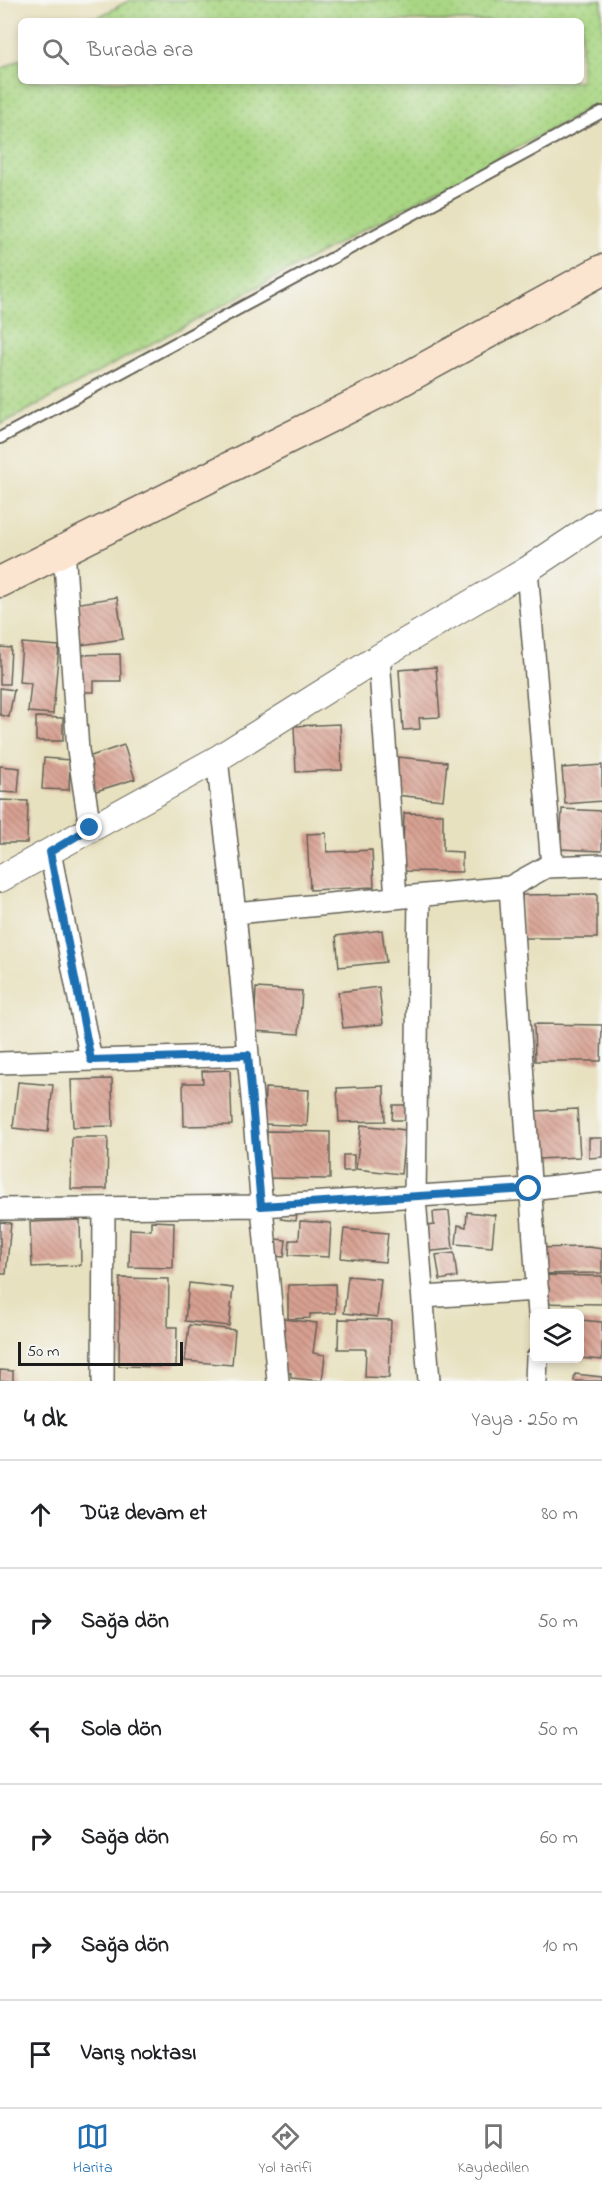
<!DOCTYPE html>
<html lang="tr">
<meta charset="utf-8">
<style>
:root{--surface:#fff;--page:#f2f2f2;--text:#202124;--muted:#757577;--line:#e0e0e0;--accent:#1f6fb2}
body{margin:0;font-family:"Indie Flower",sans-serif;background:var(--page);color:var(--text)}
.controls{position:absolute;right:18px;bottom:18px;display:grid;overflow:hidden;border-radius:9px;box-shadow:0 3px 9px #0003}
.controls button{width:54px;height:54px;display:grid;place-items:center;padding:0;border:0;border-bottom:2px solid var(--line);background:var(--surface);color:var(--text);font:30px sans-serif}
.scale{position:absolute;left:18px;bottom:15px;width:165px;box-sizing:border-box;padding-left:6px;border:3px solid #1c1c1c;border-top:0;font-size:16px;line-height:21px;white-space:nowrap;color:#1c1c1c;-webkit-text-stroke:4px #f6f6f2;paint-order:stroke}
.stop{position:absolute;width:18px;height:18px;margin:-14px;border:4px solid #1f6fb2;border-radius:50%;background:#fff}
.stop.end{background:#1f6fb2;border-color:#fff;box-shadow:0 2px 6px #0008}
.list{margin:0;padding:0;list-style:none}
h2{display:flex;justify-content:space-between;align-items:center;height:78px;margin:0;padding:0 24px;font-size:26px}
h2 small{font-size:20px;font-weight:400;color:var(--muted)}
.list li{display:grid;grid-template-columns:39px 1fr auto;gap:18px;align-items:center;box-sizing:border-box;height:108px;padding:0 24px;border-top:2px solid var(--line)}
.list b{display:block;font-size:22px;white-space:nowrap}
.list em{font-size:20px;font-style:normal;color:var(--muted)}
.icon{flex:none;width:33px;height:33px;fill:none;stroke:currentColor;stroke-width:2;stroke-linecap:round;stroke-linejoin:round}
.map{position:relative;flex:none;width:602px;height:1381px;overflow:hidden}
.search{position:absolute;background:var(--surface);box-shadow:0 3px 9px #0003;left:18px;right:18px;top:18px;height:66px;display:flex;align-items:center;gap:15px;box-sizing:border-box;padding:0 21px;border-radius:9px;color:var(--muted);font-size:22px}
.sheet{height:726px;background:var(--surface)}
nav{display:flex;justify-content:space-around;align-items:center;box-sizing:border-box;height:84px;border-top:2px solid var(--line);background:var(--surface);font-size:16px;color:var(--muted)}
nav a{display:grid;justify-items:center;gap:3px}
nav .on{color:var(--accent)}
.map>svg:first-child{display:block}
.grass{fill:url(#grass-dots);stroke:#627950;stroke-width:1.5}
.building{fill:url(#building-back-hatch)}
.lines{fill:none;stroke-linecap:round;stroke-linejoin:round}
.service-casing{stroke:#636155;stroke-width:14}
.minor-casing{stroke:#636155;stroke-width:24}
.tertiary-casing{stroke:#636155;stroke-width:28}
.secondary-casing{stroke:#636155;stroke-width:33}
.service{stroke:#fff;stroke-width:10}
.minor{stroke:#fff;stroke-width:21}
.tertiary{stroke:#fff;stroke-width:26}
.secondary{stroke:#fce5d0;stroke-width:30}
.route{stroke:#1f6fb2;stroke-width:8}
</style>
<div class="map">
<svg width="602" height="1381" viewBox="0 0 602 1381">
<defs>
<pattern id="grass-dots" width="8" height="8" patternUnits="userSpaceOnUse" patternTransform="scale(1.5)"><rect width="8" height="8" fill="#a9d683"/><path d="M2 2h.1M6 6h.1" fill="none" stroke="#91b771" stroke-width="1.8" stroke-linecap="round"/></pattern>
<pattern id="building-back-hatch" width="6" height="6" patternUnits="userSpaceOnUse" patternTransform="scale(1.5)"><rect width="6" height="6" fill="#d8a092"/><path d="M-1 5l2 2M0 0l6 6M5-1l2 2" fill="none" stroke="#ae8276"/></pattern>
</defs>
<rect width="100%" height="100%" fill="#f6f6f2"/>
<filter id="ink" filterUnits="userSpaceOnUse"><feTurbulence type="fractalNoise" baseFrequency=".0167" numOctaves="2"/><feDisplacementMap in="SourceGraphic" scale="12" xChannelSelector="R" yChannelSelector="G"/><feConvolveMatrix kernelMatrix="1 2 1 2 8 2 1 2 1" color-interpolation-filters="sRGB"/></filter>
<filter id="wash" filterUnits="userSpaceOnUse"><feTurbulence type="fractalNoise" baseFrequency=".008" numOctaves="4" result="noise"/><feDisplacementMap in="SourceGraphic" scale="24" xChannelSelector="R" yChannelSelector="G"/><feGaussianBlur stdDeviation="1.35" result="paint"/><feColorMatrix in="noise" values="0 0 0 0 0 0 0 0 0 0 0 0 0 0 0 0 0 1.4 0 .05"/><feComposite in="paint" operator="in"/></filter>
<g filter="url(#wash)">
<rect width="100%" height="100%" fill="#e8e1c0"/>
<path class="grass" d="M130,0h472v102l-602,323v-355l21,-11v22h560v-60h-490z"/>
<g id="blocks">
<path class="building" d="M117,597l6,42 -42,6 -6,-41z
M22,643l37,3 -6,68 -25,-2 3,-29 -12,-1z
M0,647l11,1 -2,36h-9z
M120,654l1,27h-27v11h-18v-37z
M436,667l4,50 -21,1 1,11 -17,1 -4,-60z
M0,688l14,2 -5,27 -9,-2z
M36,717l27,1v23h-27z
M340,724l2,46 -46,2 -2,-46z
M124,745l11,34 -42,13 -11,-33z
M398,757l49,5 -4,38 -48,-5z
M44,758l26,2 -1,30 -27,-1z
M602,765v36l-37,3 -3,-36z
M0,766l20,2 -2,25 -18,-1z
M0,800l28,1 -1,42h-27z
M562,809l40,2v40l-42,-2z
M404,813l39,1v37l19,1v20l-59,-1z
M326,833l1,19 45,-2 2,37 -64,3 -3,-56z
M597,894v44h-75v-43z
M382,930l4,32 -47,5 -3,-31z
M379,987l4,37 -40,4 -5,-36z
M256,988l46,3 -3,43 -45,-3z
M534,1024l68,1 -1,36h-66z
M230,1070l2,55 -48,1 -1,-43h20l-1,-12z
M112,1079l1,47 -40,1 -2,-47z
M18,1082l35,3 -5,47 -35,-4z
M384,1086l1,35 -46,1 -2,-34z
M265,1088l44,2 -2,36 -43,-2z
M393,1105h13v15h-14z
M577,1109l3,48 -42,2 -2,-48z
M361,1125l44,5 -4,44 -45,-5z
M267,1131l63,1v47l-64,-1z
M72,1137h36l-1,52h-36z
M589,1138h13v19l-13,1z
M343,1155h11v16h-11z
M283,1205l15,2 -2,14 -15,-2z
M449,1211l4,38 -29,3 -3,-25 13,-2 -1,-13z
M467,1212l28,3 -3,32 -36,-3 2,-19 8,2z
M80,1220l1,45 -49,2 -2,-45z
M151,1221l23,1 -1,46 -44,-1 1,-38 21,1z
M300,1221l31,2 -2,34 -40,-2 1,-15h9z
M0,1222l11,1 -5,51h-6z
M344,1229l44,4 -3,29 -44,-4z
M274,1239l12,1 -2,17 -11,-1z
M589,1247l13,2v24l-74,1v-26z
M454,1253l3,24 -17,3 -4,-25z
M530,1275l72,1v28l-73,-1z
M348,1276l33,3 -4,38 -33,-4z
M120,1278l49,1 -1,48h9l-1,40 -57,-1z
M189,1283l44,5 -4,38 -44,-5z
M335,1284l1,29 -26,1v4l-22,1v-34z
M275,1318l42,5 -4,30 12,2 -3,26 -31,-3v-5l-22,-2z
M339,1319l52,1 -2,58 -24,-1 1,-28h-28z
M580,1320l22,2v38l-22,-2z
M189,1325l46,5 -3,35 -47,-4z
M0,1370l13,1v10h-13z
M575,1374l27,3v4h-28z"/>
</g>
</g>
<g filter="url(#ink)">
<use href="#blocks" fill-opacity="0" stroke="#636155" stroke-width="1.5"/>
<g class="lines">
<defs>
<path id="service" d="M0,438l602,-326"/>
<path id="minor" d="M64,549l14,201 12,78
M527,570l25,296
M379,657l17,241
M217,759l18,154 43,468
M50,852l41,208
M510,887l29,427
M419,896l-4,301 14,184
M235,913l275,-26 36,-20 56,-2
M0,1063l248,-8
M0,1209l261,-3 268,-17 73,-8
M423,1297l115,-7
M103,1381l1,-173
M536,1381l1,-23"/>
<path id="tertiary" d="M0,879l217,-120 162,-102 148,-87 75,-50"/>
<path id="secondary" d="M0,582l388,-194 214,-118"/>
</defs>
<use href="#service" class="service-casing"/>
<use href="#minor" class="minor-casing"/>
<use href="#tertiary" class="tertiary-casing"/>
<use href="#secondary" class="secondary-casing"/>
<use href="#service" class="service"/>
<use href="#minor" class="minor"/>
<use href="#tertiary" class="tertiary"/>
<use href="#secondary" class="secondary"/>
</g>
</g>
<g class="lines" filter="url(#ink)">
<path class="route" d="M90,828l-40,24 41,208 157,-5 13,151 268,-17"/>
</g>
</svg>
<div class="controls">
<button><svg class="icon" aria-label="layers" viewBox="0 0 24 24"><path d="M12 4l9 5-9 5-9-5zM3 14l9 5 9-5"/></svg></button>
</div>
<div class="scale">50 m</div>
<div class="stop" style="left:529px;top:1189px"></div>
<div class="stop end" style="left:90px;top:828px"></div>
<div class="search"><svg class="icon" aria-label="search" viewBox="0 0 24 24"><circle cx="10" cy="10" r="6"/><path d="M15 15l6 6"/></svg>Burada ara</div>
</div>
<section class="sheet">
<h2>4 dk<small>Yaya · 250 m</small></h2>
<ul class="list">
<li><svg class="icon" aria-label="ahead" viewBox="0 0 24 24"><path d="M12 20V5M6 11l6-6 6 6"/></svg><div><b>Düz devam et</b></div><em>80 m</em></li>
<li><svg class="icon" aria-label="right" viewBox="0 0 24 24"><path d="M7 20v-9h11M14 6l5 5-5 5"/></svg><div><b>Sağa dön</b></div><em>50 m</em></li>
<li><svg class="icon" aria-label="left" viewBox="0 0 24 24"><path d="M17 20v-9H6M10 6l-5 5 5 5"/></svg><div><b>Sola dön</b></div><em>50 m</em></li>
<li><svg class="icon" aria-label="right" viewBox="0 0 24 24"><path d="M7 20v-9h11M14 6l5 5-5 5"/></svg><div><b>Sağa dön</b></div><em>60 m</em></li>
<li><svg class="icon" aria-label="right" viewBox="0 0 24 24"><path d="M7 20v-9h11M14 6l5 5-5 5"/></svg><div><b>Sağa dön</b></div><em>10 m</em></li>
<li><svg class="icon" aria-label="arrive" viewBox="0 0 24 24"><path d="M6 21V4h12l-3 4 3 4H6"/></svg><div><b>Varış noktası</b></div></li>
</ul>
</section>
<nav>
<a class="on"><svg class="icon" aria-label="map" viewBox="0 0 24 24"><path d="M3 6l6-2 6 2 6-2v14l-6 2-6-2-6 2zM9 4v14M15 6v14"/></svg>Harita</a>
<a><svg class="icon" aria-label="directions" viewBox="0 0 24 24"><path d="M12 3l9 9-9 9-9-9zM9 14v-3h6M13 9l2 2-2 2"/></svg>Yol tarifi</a>
<a><svg class="icon" aria-label="saved" viewBox="0 0 24 24"><path d="M7 4h10v16l-5-4-5 4z"/></svg>Kaydedilen</a>
</nav>
